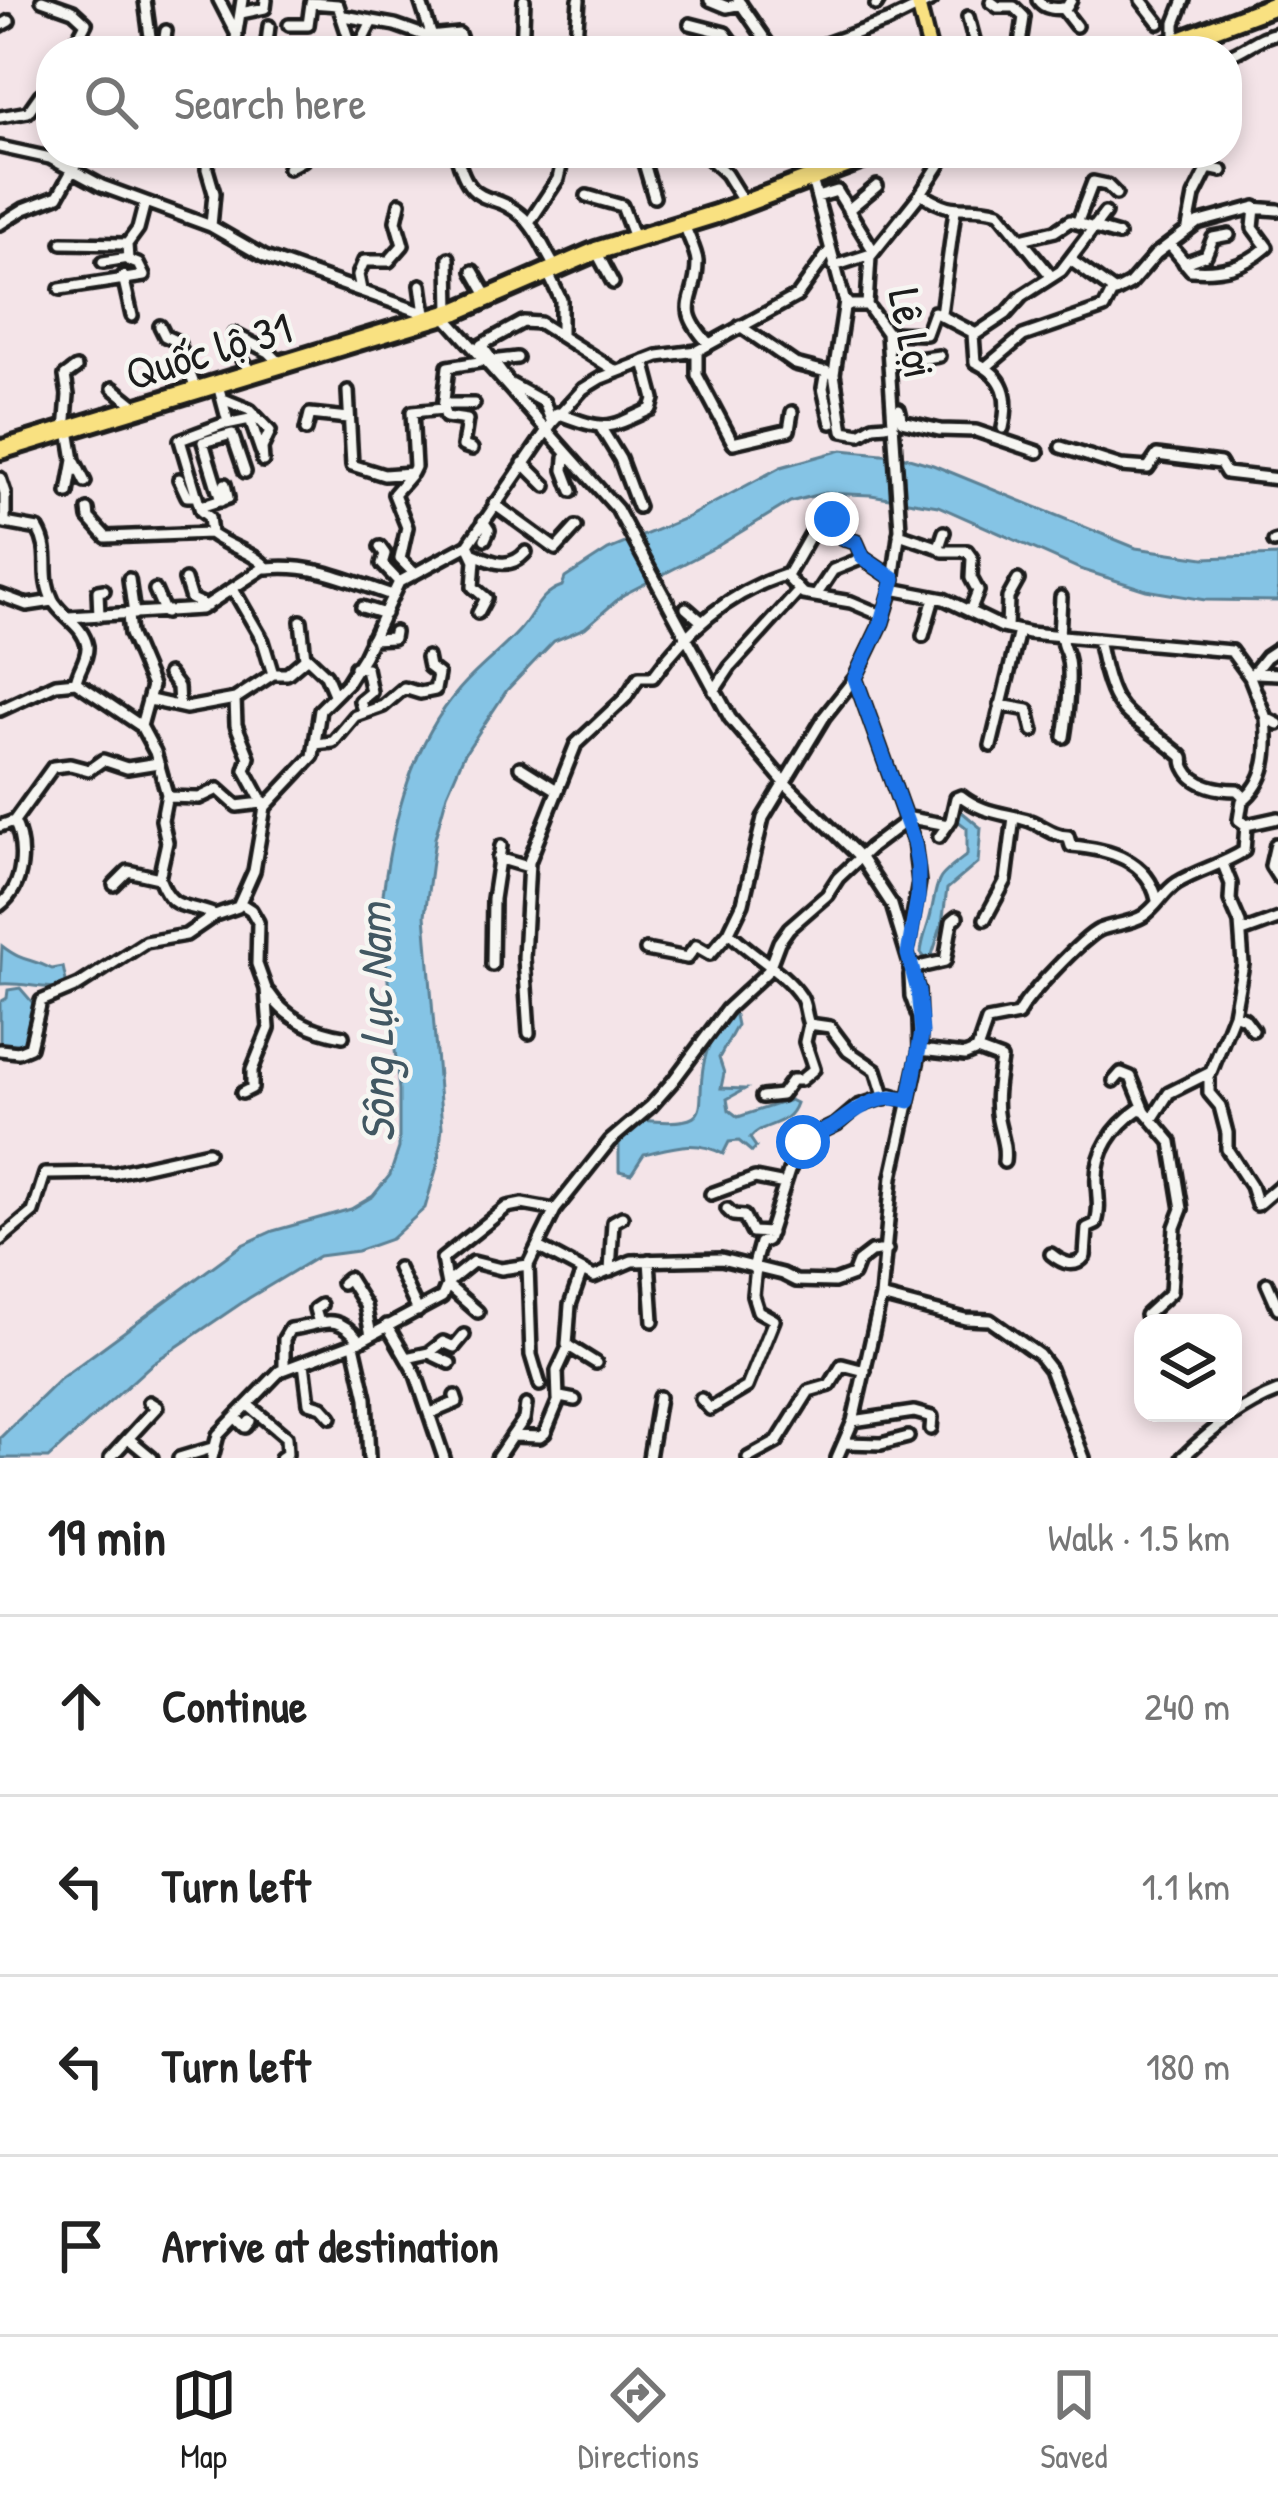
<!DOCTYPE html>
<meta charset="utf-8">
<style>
:root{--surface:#fff;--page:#f6f6f6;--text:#222;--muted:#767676;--line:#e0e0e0;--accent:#1c1c1c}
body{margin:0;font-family:"Patrick Hand",sans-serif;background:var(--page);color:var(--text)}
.controls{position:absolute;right:36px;bottom:36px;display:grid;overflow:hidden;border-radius:24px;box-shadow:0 6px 18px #0003}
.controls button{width:108px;height:108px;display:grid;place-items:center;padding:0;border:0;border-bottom:3px solid var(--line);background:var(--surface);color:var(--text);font:60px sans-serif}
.stop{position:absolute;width:36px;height:36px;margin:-27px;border:9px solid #1a73e8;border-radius:50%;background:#fff}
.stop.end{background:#1a73e8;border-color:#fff;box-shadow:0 3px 12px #0008}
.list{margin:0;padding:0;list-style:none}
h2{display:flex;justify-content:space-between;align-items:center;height:156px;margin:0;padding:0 48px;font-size:51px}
h2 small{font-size:39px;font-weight:400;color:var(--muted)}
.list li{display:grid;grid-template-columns:78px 1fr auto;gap:36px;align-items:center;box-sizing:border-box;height:180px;padding:0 48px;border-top:3px solid var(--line)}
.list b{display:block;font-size:45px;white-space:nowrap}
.list em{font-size:39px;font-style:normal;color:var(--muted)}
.icon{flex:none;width:66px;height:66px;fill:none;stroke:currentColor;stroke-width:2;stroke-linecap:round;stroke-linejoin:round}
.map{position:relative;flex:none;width:1278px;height:1458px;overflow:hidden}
.search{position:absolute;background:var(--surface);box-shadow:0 6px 18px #0003;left:36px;right:36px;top:36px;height:132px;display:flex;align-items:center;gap:30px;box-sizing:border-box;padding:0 42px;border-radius:48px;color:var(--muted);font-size:45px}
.sheet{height:876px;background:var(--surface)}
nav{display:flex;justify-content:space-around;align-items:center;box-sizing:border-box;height:168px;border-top:3px solid var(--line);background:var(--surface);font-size:33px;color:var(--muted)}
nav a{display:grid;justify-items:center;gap:6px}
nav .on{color:var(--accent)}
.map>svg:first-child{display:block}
.water{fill:#85c4e5;stroke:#5b8195;stroke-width:3}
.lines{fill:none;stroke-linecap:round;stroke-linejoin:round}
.minor-casing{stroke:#1c1c1c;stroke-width:18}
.major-casing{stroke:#1c1c1c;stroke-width:21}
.highway-casing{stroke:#1c1c1c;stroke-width:26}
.minor{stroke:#f6f6f2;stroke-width:9}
.major{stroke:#f9e181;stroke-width:12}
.highway{stroke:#f9e181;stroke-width:16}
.route{stroke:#1a73e8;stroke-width:15}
.labels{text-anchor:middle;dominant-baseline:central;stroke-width:9;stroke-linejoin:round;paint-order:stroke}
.street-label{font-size:45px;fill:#1c1c1c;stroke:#f6f6f2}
.water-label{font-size:48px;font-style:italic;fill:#415762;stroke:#f6f6f2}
</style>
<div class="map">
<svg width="1278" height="1458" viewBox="0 0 1278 1458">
<rect width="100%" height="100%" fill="#f4e4e8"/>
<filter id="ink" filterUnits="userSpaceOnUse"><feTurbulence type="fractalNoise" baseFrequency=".00833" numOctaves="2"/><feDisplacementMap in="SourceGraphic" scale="24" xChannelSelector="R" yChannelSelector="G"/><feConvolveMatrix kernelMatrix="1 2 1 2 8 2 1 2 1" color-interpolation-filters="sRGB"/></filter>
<g filter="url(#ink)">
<path class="water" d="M842,450l60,6 31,9 203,83 68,10 74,-3v46l-73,-1 -59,-10 -66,-21 -142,-63 -67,-11 -47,-2 -34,9 -74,45 -93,48 -38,33 -31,13 -47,49 -43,65 -17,39 -12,44 -10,77 17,212 -4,36 -13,45 -34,31 -34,12 -38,5 -70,42 -96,65 -105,95h-48v-20l60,-59 182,-134 31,-14 78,-22 22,-13 17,-21 9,-27v-58l-18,-180c9,-75 26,-160 77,-219 18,-22 41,-38 60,-59 16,-17 20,-38 44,-46l3,-8 43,-28 78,-32 95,-51z
M959,804l3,8 19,16 -3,35 -31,26 -5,35 -11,34h-6l-4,-5c1,-14 7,-26 10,-40 8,-38 4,-33 36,-58v-27l-13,-10z
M2,946c22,17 27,11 50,23l11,-2 4,19c-18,5 -44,-4 -67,-2z
M20,988l13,15 -3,39 -8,7 -22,-3v-44l7,-4 1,-8z
M734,1011l3,14 -18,33 5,15 -3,15 24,1 -18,10 2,11 9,7 52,-17 6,3c-8,25 -32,18 -46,35l6,9 -4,5 -13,-11 -10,1 -6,12c-28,-15 -49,-7 -79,0l-13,20 -12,-3v-36l22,-15c86,9 48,-16 66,-69 5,-14 19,-28 27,-40z"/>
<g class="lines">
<defs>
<path id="minor" d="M42,0l31,11 13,12 -10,19 3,9
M145,0l7,51
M219,0l18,35
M420,0l12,37
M710,0l17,7 14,-3
M738,0l35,51
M1038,0c6,9 19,10 29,7l4,-7
M1141,0l18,23
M991,2l7,5h16l10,10 -5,34
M876,5l3,-5
M1062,8l14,18
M241,13l24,-5 1,-8
M344,16l51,9 34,12 30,-3 6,17
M968,17l9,34
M690,24l35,9 13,18
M289,25h19l3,-22 27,2 15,46
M0,26l9,-5
M1202,32l7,19
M1175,43v-20l9,-23
M352,45l11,-6 9,-18
M163,51l3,-20
M234,51l8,-51
M266,51l3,-25
M522,51l2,-51
M575,51l4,-51
M806,51l83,-30 43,-21
M1227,56c19,-6 31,-20 51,-23
M0,117l28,-5 12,-17 11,-6
M0,147l50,11 52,28 109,40 54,31 170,60
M208,153l-1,16 7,24 -3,33
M371,153h9
M456,153c16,61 35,34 67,64 14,13 22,34 32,50
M641,153l13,44
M704,153l22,21 18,29
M805,153l39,146 5,6h18
M1181,153l27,15 14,3
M288,168l15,-8v-7
M921,193c35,25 45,9 78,19l52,64
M587,196l35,10 12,32
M817,197l20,-6 36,59
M848,210l29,-24
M1078,221l15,-39 14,3 9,9
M529,223l29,-44 6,-26
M684,223c3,12 12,27 13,38 1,42 -25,43 12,83
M0,224l24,-15 34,-13 24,-43
M1188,227l6,-31 14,-28
M1021,239l34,-8 15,-10 48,14
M62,243l65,1
M1171,246l20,24c30,2 52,-2 76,-23l-14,-19 2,-21
M596,251l17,32
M449,258l1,55
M1072,261l43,31 15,-8 26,-30 41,-31 55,-15 26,2
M103,262l25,-4
M1184,263l22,-8 7,-17 16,-3
M834,266l37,-12
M473,271l16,28
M547,271l14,29v34
M123,276l9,40
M421,285l4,29
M60,289l84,-13 -6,-12 -10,-4 -1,-16 11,-15 7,-27
M361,290l-3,-15 6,-14h25l14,-16 -7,-24 4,-18
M845,301l-11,73 9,57 17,3 13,-8 13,-1
M941,314l14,-104
M444,315l173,194 113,209 55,65 76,75 31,47 26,86 2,59 -28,127 -11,120 -28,124 -16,37
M160,326l5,10 13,6 19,50
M740,326l55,38 39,10
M887,333l39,1 8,-22 42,22 30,-20 16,-18 39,-25 44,-58
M234,334l35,18 13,13
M973,334l2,28c30,14 35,34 28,66
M697,351v24l36,68 56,-13 3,-18
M242,360l11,14
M490,361l27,-3
M890,363l49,-7
M986,367l37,-31 81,-28 8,-16
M826,371l-3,17 8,35
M218,385l10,37 -48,18 21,71 8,6 2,17c17,13 43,18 56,34 47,-5 82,13 125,27
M113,388l26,21
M348,391l4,74 32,10 28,-2 3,-6 -3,-55 31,-3 5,-42 31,-5
M223,399l27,11 20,21 -8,17 1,13
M445,404h29
M443,409l3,8 21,3 -4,26 9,3
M899,409l3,12 38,9 36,1 62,21
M557,413c49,18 47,18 94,-4l3,-10 -10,-38
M552,423l31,-34 18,-11 57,-22 39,-5 100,-55 33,-46
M226,424l24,-5 11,32
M601,428l19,31 18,48
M306,430l4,-16 38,4
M65,431l3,-36 -3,-19 11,-8
M1061,447l60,19 27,2 9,-13 63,8 6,10 52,6
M565,458l-1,12 8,21
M74,460l11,22
M523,463l23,23
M412,473l-18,21 13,33 -7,32 12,12
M0,478l5,15v30l33,6c15,25 1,45 15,72 10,17 30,24 34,45 1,13 -9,23 -11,36l65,44 14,26 12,42 -5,26 5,22 -8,36
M179,479l8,17h9
M68,493l6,-33 -5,-30
M221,501l-18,-59 29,-8 13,38
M494,504l62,45 20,-22
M200,507l28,-9 -3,-14
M88,510l1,8 17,19 104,-4
M483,521l6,9 -4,9
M944,532l-5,15 4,4h24l5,7 -1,20 7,13 -8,20
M899,534l41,14
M1274,542l4,-1
M468,545l7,15 -2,27 13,11 -8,15
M380,547l5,7 -3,10 17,18
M474,554c20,9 36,16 52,-2
M787,576l24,-42 21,-15 12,20 12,3 7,16 31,21
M129,579l5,35
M185,580l6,19 16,7
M233,589l30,52 10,33
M892,589l52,10 58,28 27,6 202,18 19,26 16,41 12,6
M155,590l10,23
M817,594l16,-24 30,-12
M0,595l27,10 26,-4
M362,607l23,7
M686,608l15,13
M99,616l-1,-25 6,-1
M128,616l2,18 22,52 -11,40
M69,617l132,-8 64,-42
M301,621l4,37
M1007,628l1,-30 10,-18
M923,636l11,-38
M1059,637l2,-40
M1062,637c-1,7 3,12 5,19 5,17 0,63 -3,81
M371,639l22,-1 1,-6
M1098,639c15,79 23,67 79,113 12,10 2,4 9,17 8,17 34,21 51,21l7,7
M355,667l11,1 5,24 -11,9 3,10
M1256,673l22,1
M168,674l10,13 1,19
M1250,677l16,-20 12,-8
M714,691l16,-24 69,-76
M235,699l38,-25h14l20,-17 19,18 8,19
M150,700l36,8 49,-9 1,26 13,32 -4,13 20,37
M1000,705l28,5 5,21
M0,710l56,-26 20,-2
M1266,718c3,32 2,63 -24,83l-3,19 7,5 32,-7
M315,744l18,-2 22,-26 28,-10 21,-18 16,5 15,-3 3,-16 -9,-7 -2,-10
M991,746l28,-115
M520,767l37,23
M167,797l32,1 19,-9 19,17 25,-3
M905,817l43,8
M14,821l39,-54 17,-2 19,5 14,-10 24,8 31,-5
M0,826l14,-5c12,25 11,65 -14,84
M939,837l12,-17 5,-22 5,-2c21,17 44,17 69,25 14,5 23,15 38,15l3,10c38,3 77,14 86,54
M1276,844l-5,22 7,11
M498,858l30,9
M114,885l14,-14 31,7c14,35 25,24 56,37
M240,903l11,7 7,12 -1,42 9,25 3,39 -17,42v18l-10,5
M985,919l21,-39 8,-63
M729,932c22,23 55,39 72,65 5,8 4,18 8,27l21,3 18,24 28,19 9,29
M1242,932l36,-13
M908,946l11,-64 -5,-40 -59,-164 27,-56 10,-33 8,-60 -13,-196 -20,-28 3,-48 51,-64 26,-40
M646,950l41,8 9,-12 14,8 19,-22 14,-29 20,-85 61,-101 31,-39
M492,965l1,-66 8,-53
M910,969l35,-8 7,-40 5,-4
M910,975l1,21 7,20
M269,993c17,26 44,38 74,43
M1234,1014l10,4 9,12
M529,1033l-5,-75 5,-96 47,-118 49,-46 14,-21h14c33,-46 76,-85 132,-102l18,19 48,8 33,14
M0,1050l18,2 12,-5 11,-46 38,-16 67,-43 40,-7 29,-20 23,-8 16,-36 11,-64 48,-51 7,-46 27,-27 17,-27 35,-74 69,-37 84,-122 -8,-21 -35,-19 -28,-38 42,-23 17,1 76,48
M920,1050l45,5 12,-5 24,9c-3,19 -7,42 -3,61 3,15 8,26 6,42
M977,1050l10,-29 31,-6c3,-13 66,-78 81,-85 14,-6 31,-6 44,-14 14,-9 20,-24 34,-33 21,-13 45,-18 67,-32l2,-26
M1209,1075v18l11,13 7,27v16l24,37 6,19 21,-18
M1114,1081l7,-8 10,4 14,34
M762,1097l19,-2 11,-15h9l13,-11 -9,-27 4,-18
M1153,1118l16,-25 42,-21 23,-58 9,-50 -3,-41 -10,-23 1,-16 -8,-20
M711,1194l44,-16 30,6
M727,1209l6,6 11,1 8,16 18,1
M0,1240l33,-28 12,-38 69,-1 94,-21
M538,1247l56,30 38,-16 89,-2 61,15 14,7 38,1 19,-7 5,-13 13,-10 16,-2
M1051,1254c11,9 24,15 34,2l2,-28 9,-4c4,-14 2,-25 1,-40 -2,-32 17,-58 42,-75l6,2 26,31 11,67 -7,18 -4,65 -25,23
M649,1260l4,61
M528,1265l3,90 9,30
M398,1268l20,43
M753,1268l7,-25 7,-3 22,-69 17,-32 31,-15 21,-18 33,-11 18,6
M582,1271l-12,34 -3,40 29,18
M610,1271l3,-49 9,-5
M342,1283l6,-5 17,27 6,30
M447,1283l26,-21 28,7 27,-4 27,-55
M1267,1283l11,25
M447,1285l31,27
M881,1297l84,22 25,1 49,35 11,14 34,89
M319,1323l-4,-14 6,-4
M387,1325l29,50 28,83
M354,1345l12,53 3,60
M429,1353l21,10
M406,1358l23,-5 14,-11 11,5 10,-12
M304,1363l5,40 13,4 9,10
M284,1368v-29l6,-10c33,-4 45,-19 70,12
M558,1399l-1,-28 11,-24
M701,1399l9,10 37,-22 27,-67 -16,-9 -5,-16 3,-28
M248,1405l38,32 1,17 -6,4
M431,1413l26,-11 -2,-6
M236,1418l9,9 5,-6
M853,1421l61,-9 18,5 -1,12
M512,1436l12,-17 2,-14
M129,1439l23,19
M846,1443l35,1 27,-7
M110,1458l47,-51 -8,-5
M179,1458l33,-10
M212,1458l6,-23 62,-64 80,-30 82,-44 5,-12 -5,-26 65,-52 15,-3 33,6 55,-69 41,-35 22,-25 54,-72 41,-38 11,-29 10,-14 38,-33 11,-17 32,-30 36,-27
M497,1458l15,-22 28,1 5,-4 15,-36 15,3
M649,1458l10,-61
M748,1458l29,-16 32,-51 21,-6 12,-20 23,6
M1182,1458c28,-27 59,-52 96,-66"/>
<path id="major" d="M917,0l13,51"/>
<path id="highway" d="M1153,51l125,-47
M0,450l457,-139 139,-60 120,-37 162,-61"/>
</defs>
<use href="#minor" class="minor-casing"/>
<use href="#major" class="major-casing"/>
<use href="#highway" class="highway-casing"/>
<use href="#minor" class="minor"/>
<use href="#major" class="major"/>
<use href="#highway" class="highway"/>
</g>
</g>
<g class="lines" filter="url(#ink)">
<path class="route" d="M803,1142c11,-9 24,-11 35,-19 21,-16 44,-31 71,-22l13,-69 -4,-41 -10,-37 10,-57v-31l-4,-24 -59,-164 27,-56 12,-43 -31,-21 -7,-16 -12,-3 -12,-20"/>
</g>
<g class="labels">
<g class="street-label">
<text transform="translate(913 333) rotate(79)">Lê Lợi</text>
<text transform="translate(208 350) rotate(-17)">Quốc lộ 31</text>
</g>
<g class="water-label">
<text transform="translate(375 1023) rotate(-91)">Sông Lục Nam</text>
</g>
</g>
</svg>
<div class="controls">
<button><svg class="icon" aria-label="layers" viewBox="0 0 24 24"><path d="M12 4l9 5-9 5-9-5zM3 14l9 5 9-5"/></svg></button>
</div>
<div class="stop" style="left:803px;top:1142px"></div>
<div class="stop end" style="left:832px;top:519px"></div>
<div class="search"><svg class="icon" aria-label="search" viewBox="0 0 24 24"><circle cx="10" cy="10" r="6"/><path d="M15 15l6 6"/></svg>Search here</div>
</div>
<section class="sheet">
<h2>19 min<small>Walk · 1.5 km</small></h2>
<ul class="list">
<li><svg class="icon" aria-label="ahead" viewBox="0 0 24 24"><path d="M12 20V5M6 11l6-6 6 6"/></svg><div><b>Continue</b></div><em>240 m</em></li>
<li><svg class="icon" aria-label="left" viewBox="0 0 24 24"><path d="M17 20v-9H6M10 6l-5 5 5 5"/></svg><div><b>Turn left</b></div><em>1.1 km</em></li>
<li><svg class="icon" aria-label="left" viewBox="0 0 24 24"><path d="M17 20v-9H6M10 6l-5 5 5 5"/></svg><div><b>Turn left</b></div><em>180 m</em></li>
<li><svg class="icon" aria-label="arrive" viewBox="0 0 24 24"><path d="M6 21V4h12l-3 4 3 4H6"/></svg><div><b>Arrive at destination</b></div></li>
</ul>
</section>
<nav>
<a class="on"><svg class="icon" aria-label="map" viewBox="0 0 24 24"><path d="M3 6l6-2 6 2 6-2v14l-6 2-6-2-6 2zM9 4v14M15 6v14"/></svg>Map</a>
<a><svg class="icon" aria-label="directions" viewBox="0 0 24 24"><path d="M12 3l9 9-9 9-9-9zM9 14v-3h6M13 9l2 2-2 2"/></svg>Directions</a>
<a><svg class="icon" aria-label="saved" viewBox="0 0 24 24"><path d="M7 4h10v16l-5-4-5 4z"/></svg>Saved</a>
</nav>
